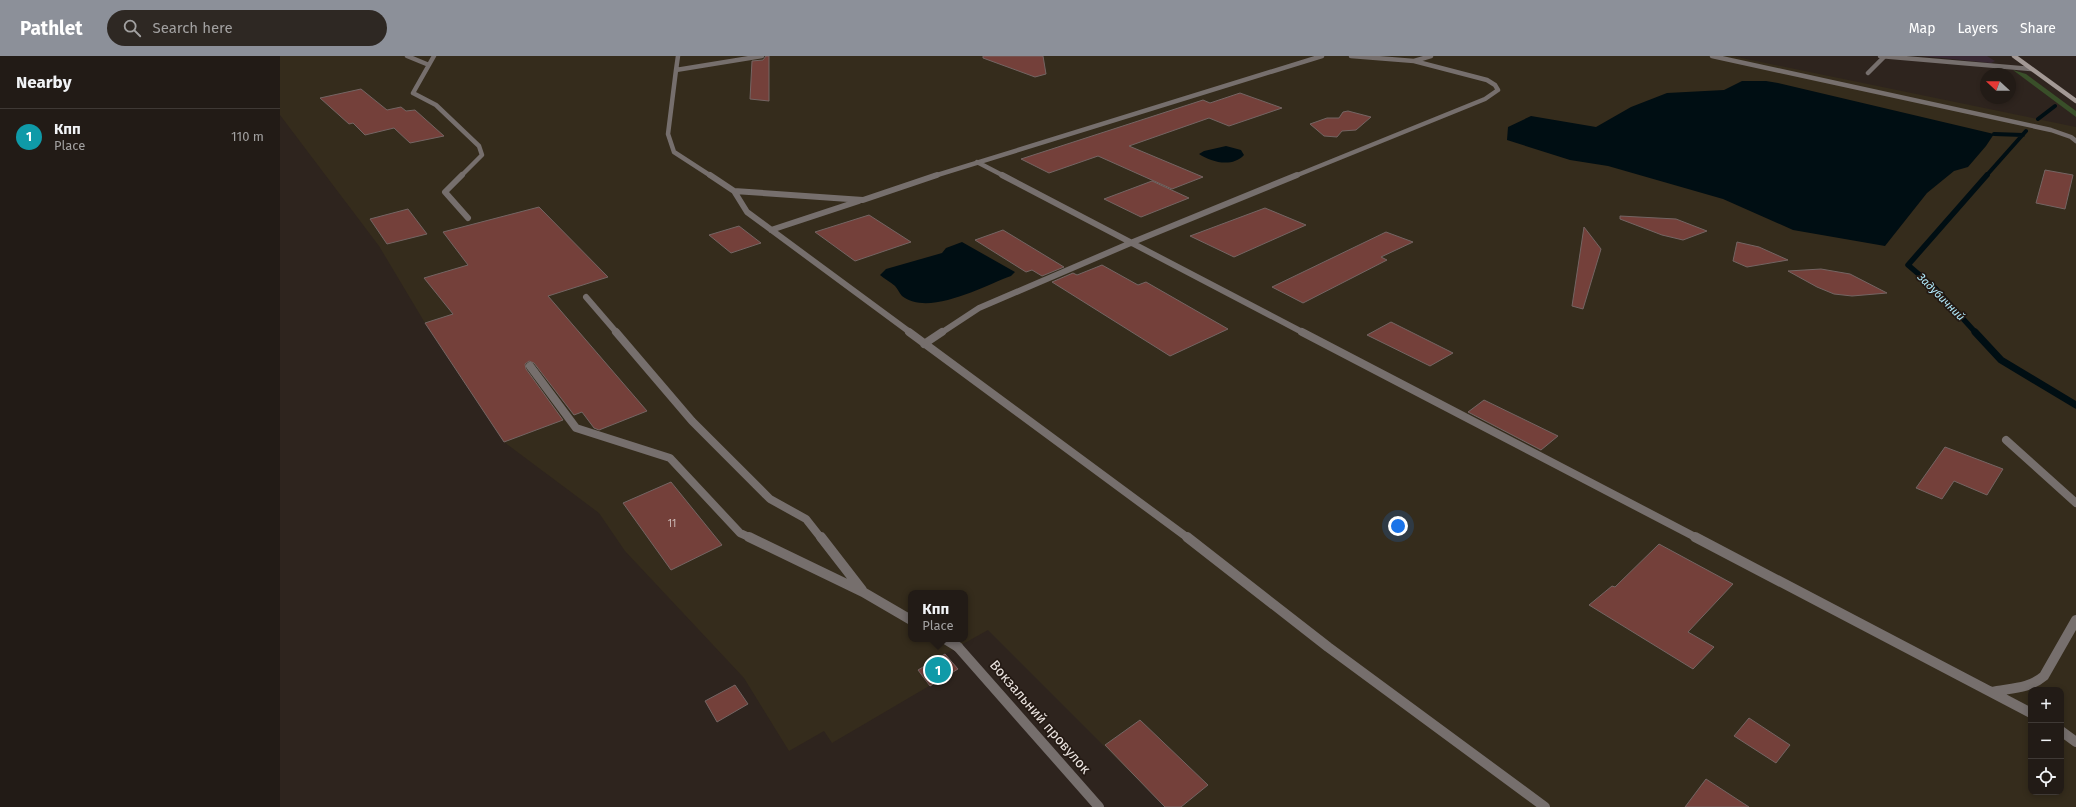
<!DOCTYPE html>
<meta charset="utf-8">
<style>
:root{--surface:#221b16;--page:#2e2823;--text:#f1f3f6;--muted:#a2a1a1;--line:#3f3935;--accent:#8c9099}
body{margin:0;font-family:"Fira Sans",sans-serif;background:var(--page);color:var(--text)}
.controls{position:absolute;right:12px;bottom:12px;display:grid;overflow:hidden;border-radius:8px;box-shadow:0 2px 6px #0003}
.controls button{width:36px;height:36px;display:grid;place-items:center;padding:0;border:0;border-bottom:1px solid var(--line);background:var(--surface);color:var(--text);font:20px sans-serif}
.compass{position:absolute;left:1700px;top:12px;width:36px;height:36px;border-radius:50%;background:var(--surface);box-shadow:0 2px 6px #0003;rotate:291deg}
.you{position:absolute;left:1118px;top:470px;width:14px;height:14px;margin:-10px;border:3px solid #fff;border-radius:50%;background:#1a73e8;box-shadow:0 0 0 6px #1a73e833}
.badge{display:grid;place-items:center;width:26px;height:26px;border-radius:50%;background:var(--accent);color:#fff;font-size:13px;font-weight:700}
.pin{position:absolute;translate:-50% -50%;border:2px solid #fff;box-shadow:0 1px 4px #0006}
.popup{position:absolute;left:628px;top:534px;width:60px;height:52px;box-sizing:border-box;display:grid;place-content:center;border-radius:8px;background:var(--surface);filter:drop-shadow(0 1px 3px #0005);font-size:13px;white-space:nowrap;color:var(--muted)}
.popup b{font-size:15px;color:var(--text)}
.popup::after{content:'';position:absolute;left:50%;top:100%;margin-left:-8px;border:8px solid transparent;border-top-color:var(--surface)}
.list{margin:0;padding:0;list-style:none}
h2{display:flex;justify-content:space-between;align-items:center;height:52px;margin:0;padding:0 16px;font-size:17px}
h2 small{font-size:13px;font-weight:400;color:var(--muted)}
.list li{display:grid;grid-template-columns:26px 1fr auto;gap:12px;align-items:center;box-sizing:border-box;height:56px;padding:0 16px;border-top:1px solid var(--line)}
.list b{display:block;font-size:15px;white-space:nowrap}
.list p{margin:0;font-size:13px;white-space:nowrap;color:var(--muted)}
.list em{font-size:13px;font-style:normal;color:var(--muted)}
.icon{flex:none;width:22px;height:22px;fill:none;stroke:currentColor;stroke-width:2;stroke-linecap:round;stroke-linejoin:round}
.map{position:relative;flex:none;width:1796px;height:751px;overflow:hidden}
header{display:flex;align-items:center;gap:24px;box-sizing:border-box;height:56px;padding:0 20px;background:var(--accent);color:#fff}
header strong{font-size:19px}
nav{display:flex;gap:22px;margin-inline-start:auto;font-size:14px}
.search{width:280px;height:36px;background:var(--page);display:flex;align-items:center;gap:10px;box-sizing:border-box;padding:0 14px;border-radius:22px;color:var(--muted);font-size:15px}
main{display:flex}
aside{flex:1;background:var(--surface)}
.map>svg:first-child{display:block}
.industrial{fill:#352c1c;fill-rule:evenodd}
.education{fill:#382833}
.green{fill:#394f29}
.water{fill:#000e13}
.lines{fill:none;stroke-linecap:round;stroke-linejoin:round}
.stream-far2{stroke:#000e13;stroke-width:4}
.stream-far1{stroke:#000e13;stroke-width:5.5}
.stream{stroke:#000e13;stroke-width:7}
.building{fill:#74403a;stroke:#746563}
.lane-far3{stroke:#766f6d;stroke-width:4.5}
.lane-far2{stroke:#766f6d;stroke-width:6}
.lane-far1{stroke:#766f6d;stroke-width:8}
.lane{stroke:#766f6d;stroke-width:10}
.street-far1{stroke:#766f6d;stroke-width:4.5}
.street{stroke:#766f6d;stroke-width:10}
.secondary{stroke:#a39995;stroke-width:4.5}
.labels{text-anchor:middle;dominant-baseline:central;stroke-width:3.5;stroke-linejoin:round;paint-order:stroke}
.number-label{font-size:10px;fill:#ccbab6}
.far-water-label{font-size:11px;font-style:italic;fill:#b4edfe;stroke:#241a14}
.near-street-label{font-size:14px;fill:#eae3df;stroke:#241a14}
</style>
<header>
<strong>Pathlet</strong>
<div class="search"><svg class="icon" aria-label="search" viewBox="0 0 24 24"><circle cx="10" cy="10" r="6"/><path d="M15 15l6 6"/></svg>Search here</div>
<nav><a>Map</a><a>Layers</a><a>Share</a></nav>
</header>
<main>
<aside>
<h2>Nearby<small></small></h2>
<ul class="list">
<li><span class="badge" style="background:#0f9aa8">1</span><div><b>Кпп</b><p>Place</p></div><em>110 m</em></li>
</ul>
</aside>
<div class="map">
<svg width="1796" height="751" viewBox="0 0 1796 751">
<rect width="100%" height="100%" fill="#2e241e"/>
<path class="industrial" d="M0,0h1452l344,71v680h-911l-177,-177 -43,24 13,15 -126,74 -8,-12 -35,20 -45,-73 -119,-127 -26,-38 -95,-71 -79,-119 -46,-77 -99,-131zM631,537h54v46h-54zM1751,634h30v102h-30z"/>
<path class="education" d="M1642,0h65l8,5 -4,2z"/>
<path class="green" d="M1733,14l13,4 50,37v6z"/>
<path class="water" d="M1462,25h24l12,2 216,51 -8,12 -18,21 -14,4 -27,22 -42,53 -92,-16 -70,-31 -115,-33 -38,-6 -63,-20 1,-13 23,-11 65,11 35,-20 36,-14 57,-3z
M946,90l15,4 3,5c-12,13 -33,7 -45,-1l5,-3z
M682,186l53,30 -4,4c-28,10 -82,41 -109,20 -3,-3 -4,-7 -7,-10 -4,-4 -11,-7 -15,-11l6,-6 56,-16 4,-5z"/>
<g class="lines">
<path class="stream-far2" d="M1758,63l17,-13
M1714,78l29,1
M1706,120l40,-45"/>
<path class="stream-far1" d="M1696,277l-41,-45 -27,-23 79,-90"/>
<path class="stream" d="M1695,276l26,28 75,45"/>
</g>
<path class="building" d="M486,0h3v45l-19,-2 2,-38 11,-1z
M703,0h60l3,18 -11,3 -52,-19z
M81,33l26,21 14,-3 5,4 9,-1 29,26 -34,7 -16,-15 -29,7 -12,-12 -4,1 -29,-26z
M960,37l42,15 -53,18 -20,-8 -80,28 74,31 -31,12 -74,-33 -49,17 -28,-14 182,-59 7,3z
M1068,55l23,6 -15,13 -14,1 -5,6 -13,-1 -14,-12 17,-6h12l4,-6z
M1765,114l28,5 -8,34 -29,-6z
M872,125l37,17 -48,19 -37,-18z
M259,151l69,70 -60,19 99,115 -48,19 -5,-2 -12,-16 -8,3 -40,-52 -5,-2 -4,3 1,5 37,51 -59,22 -79,-119 28,-9 -29,-36 44,-13 -25,-33z
M985,152l41,17 -72,32 -44,-21z
M128,153l19,25 -40,10 -17,-25z
M589,159l42,27 -56,19 -40,-29z
M1340,160l56,3 31,12 -24,9 -21,-5 -42,-16z
M459,170l22,17 -30,10 -22,-18z
M1304,171l17,22 -18,60 -11,-3z
M723,174l61,37 -22,9 -10,-6 -6,2 -51,-32z
M1106,176l27,10 -32,15 6,3 -84,43 -31,-16z
M1457,186l22,5 29,13 -41,7 -14,-6z
M822,209l36,20 8,-3 82,47 -58,27 -118,-74 21,-9 4,2z
M1541,213l29,5 37,19 -35,3 -18,-2 -17,-7 -29,-16z
M1111,266l62,31 -23,13 -63,-31z
M1204,344l74,36 -17,14 -73,-38z
M1665,391l58,22 -16,26 -33,-14 -12,18 -26,-11z
M391,426l51,63 -51,25 -48,-67z
M1379,488l74,40 -45,48 26,15 -21,22 -104,-64 23,-19 3,1z
M665,598l13,15 -28,17 -12,-16z
M455,629l13,19 -31,18 -12,-21z
M1469,662l41,27 -14,18 -42,-27z
M860,664l68,65 -27,22h-16l-60,-62z
M1426,723l43,28h-64z"/>
<g class="lines">
<path class="lane-far3" d="M127,0l22,9
M154,0l-21,37 23,12 43,41 3,9 -21,21
M1071,0l63,5 17,-5
M1432,0l339,74 20,7 5,4
M396,14l2,-14
M1588,17l16,-16
M697,106l27,14
M431,120l-37,-24 -6,-18 8,-64 86,-14
M654,120l388,-120
M1015,120l190,-77 13,-9 -3,-5 -8,-5 -73,-19"/>
<path class="lane-far2" d="M182,119l-17,17 23,26
M430,119l24,16 129,9 74,-25
M722,119l302,158
M454,135l13,21 164,121
M491,174l88,-29
M306,241l31,36
M661,277l38,-25 154,-66 164,-67"/>
<path class="lane-far1" d="M336,276l76,89 78,78 36,20 15,19
M629,276l279,206
M1022,276l395,206
M644,288l18,-12
M250,310l46,62 94,30 70,75 11,5
M1726,384l70,63"/>
<path class="lane" d="M469,481l114,55 48,28
M541,481l41,53
M907,481l141,110 217,160
M1415,481l336,176
M665,583l13,8
M1711,636c19,-4 38,-3 53,-16l32,-56
M1781,675l15,11"/>
<path class="street-far1" d="M1600,0l151,13"/>
<path class="street" d="M678,591l141,160"/>
<path class="secondary" d="M1734,0l62,45"/>
</g>
<g class="labels">
<g class="number-label">
<text x="392" y="468">11</text>
</g>
<g class="far-water-label">
<text transform="translate(1661 241) rotate(45)">Задубичний</text>
</g>
<g class="near-street-label">
<text transform="translate(760 661) rotate(49)">Вокзальний провулок</text>
</g>
</g>
</svg>
<div class="controls">
<button>+</button>
<button>−</button>
<button><svg class="icon" aria-label="locate" viewBox="0 0 24 24"><circle cx="12" cy="12" r="6"/><path d="M12 2v4M12 18v4M2 12h4M18 12h4"/></svg></button>
</div>
<svg class="compass" viewBox="-18 -18 36 36"><path d="M0-13l5 13h-10z" fill="#e53935"/><path d="M0 13l5-13h-10z" fill="#a2a1a1"/></svg>
<div class="you"></div>
<div class="pin badge" style="left:658px;top:614px;background:#0f9aa8">1</div>
<div class="popup"><b>Кпп</b>Place</div>
</div>
</main>
